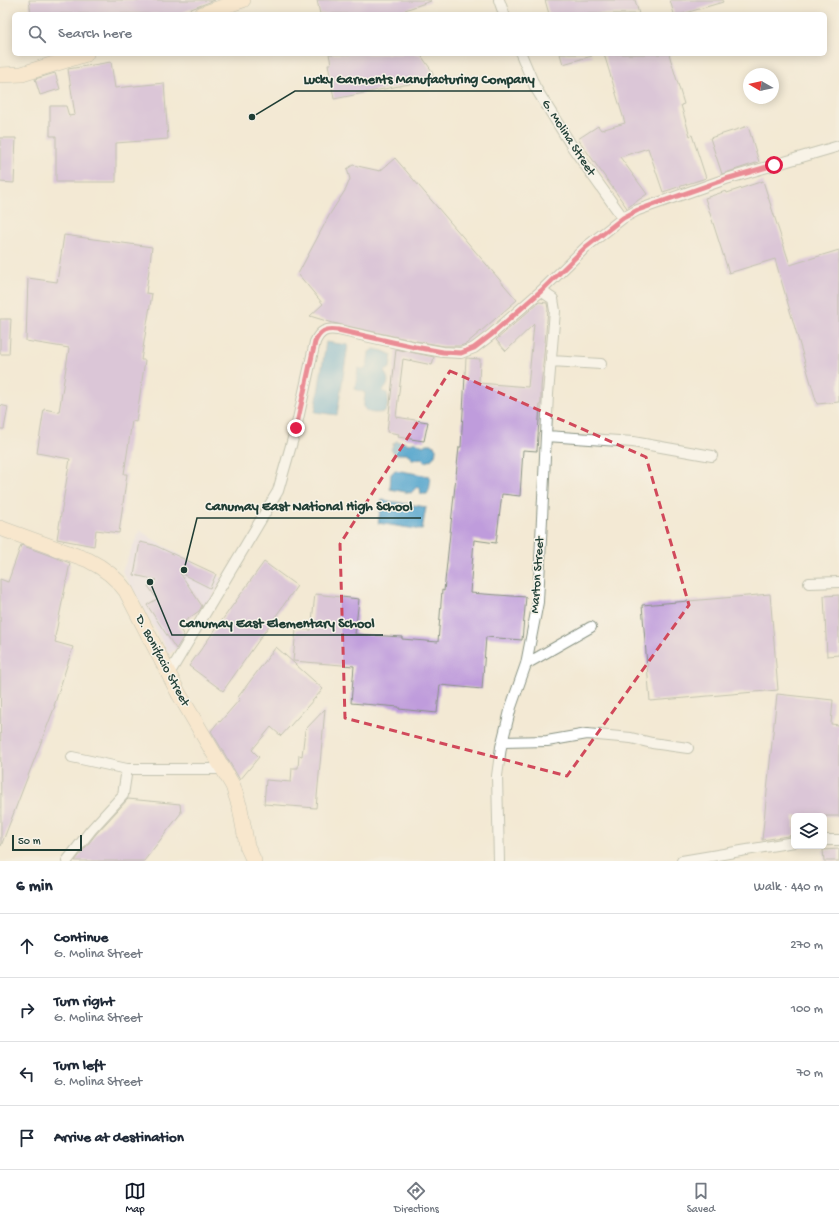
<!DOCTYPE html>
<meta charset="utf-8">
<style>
:root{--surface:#fff;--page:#f2f2f3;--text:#1f2937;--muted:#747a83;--line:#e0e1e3;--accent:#111827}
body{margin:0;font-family:"Gochi Hand",sans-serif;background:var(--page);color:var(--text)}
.controls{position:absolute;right:12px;bottom:12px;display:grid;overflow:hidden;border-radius:6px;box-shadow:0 2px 10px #0003}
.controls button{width:36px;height:36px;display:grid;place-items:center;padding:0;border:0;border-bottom:1px solid var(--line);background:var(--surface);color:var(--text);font:20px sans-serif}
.compass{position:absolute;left:743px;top:68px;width:36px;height:36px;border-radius:50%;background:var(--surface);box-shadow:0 2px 10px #0003;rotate:279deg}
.scale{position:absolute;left:12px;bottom:10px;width:70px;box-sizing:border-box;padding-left:4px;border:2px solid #1f3d34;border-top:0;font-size:11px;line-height:14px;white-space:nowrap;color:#1f3d34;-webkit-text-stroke:3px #f7f3e8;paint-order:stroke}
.stop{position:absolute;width:12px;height:12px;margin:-9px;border:3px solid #e11d48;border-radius:50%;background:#fff}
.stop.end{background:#e11d48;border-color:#fff;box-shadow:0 1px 4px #0008}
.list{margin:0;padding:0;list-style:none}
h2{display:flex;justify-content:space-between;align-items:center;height:52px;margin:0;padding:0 16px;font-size:17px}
h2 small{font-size:13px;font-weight:400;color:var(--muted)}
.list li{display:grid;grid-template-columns:26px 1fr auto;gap:12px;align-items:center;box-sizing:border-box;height:64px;padding:0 16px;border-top:1px solid var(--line)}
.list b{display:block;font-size:15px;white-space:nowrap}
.list p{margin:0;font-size:13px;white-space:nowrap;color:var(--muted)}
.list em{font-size:13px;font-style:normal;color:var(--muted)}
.icon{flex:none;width:22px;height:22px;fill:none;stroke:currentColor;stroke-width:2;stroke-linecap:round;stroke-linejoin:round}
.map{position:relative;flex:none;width:839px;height:861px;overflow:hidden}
.search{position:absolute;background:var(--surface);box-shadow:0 2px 10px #0003;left:12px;right:12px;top:12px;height:44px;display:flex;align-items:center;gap:10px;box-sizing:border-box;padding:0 14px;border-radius:6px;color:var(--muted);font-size:15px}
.sheet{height:308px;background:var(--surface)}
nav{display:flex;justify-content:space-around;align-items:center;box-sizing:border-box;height:56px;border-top:1px solid var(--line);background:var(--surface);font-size:11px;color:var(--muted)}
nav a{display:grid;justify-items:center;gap:2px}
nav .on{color:var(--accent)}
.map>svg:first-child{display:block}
.built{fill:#e1d4f4}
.water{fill:#50a3cc;stroke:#387080}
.building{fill:#bf9cdc}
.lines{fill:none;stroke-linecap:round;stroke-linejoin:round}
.street-casing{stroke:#899384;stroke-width:12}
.secondary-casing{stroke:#899384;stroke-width:16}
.street{stroke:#fff;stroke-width:10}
.secondary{stroke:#fee4c6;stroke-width:15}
.route{stroke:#e11d48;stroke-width:5}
.marked{fill:none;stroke:#d1495b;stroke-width:3;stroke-dasharray:8 5;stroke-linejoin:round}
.labels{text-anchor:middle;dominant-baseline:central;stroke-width:3;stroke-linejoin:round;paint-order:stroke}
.street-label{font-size:13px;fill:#1f3d34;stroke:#f7f3e8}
.leader{fill:none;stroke:#1f3d34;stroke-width:1.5}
.callout-dot{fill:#1f3d34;stroke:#f7f3e8;stroke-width:1.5}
.callout-label{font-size:14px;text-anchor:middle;font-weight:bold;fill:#1f3d34;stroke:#f7f3e8;stroke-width:3;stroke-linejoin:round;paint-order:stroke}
</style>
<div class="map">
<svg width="839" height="861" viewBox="0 0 839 861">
<rect width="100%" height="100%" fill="#f7f3e8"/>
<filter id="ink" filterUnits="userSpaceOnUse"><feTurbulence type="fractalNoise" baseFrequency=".025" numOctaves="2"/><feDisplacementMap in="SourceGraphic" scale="8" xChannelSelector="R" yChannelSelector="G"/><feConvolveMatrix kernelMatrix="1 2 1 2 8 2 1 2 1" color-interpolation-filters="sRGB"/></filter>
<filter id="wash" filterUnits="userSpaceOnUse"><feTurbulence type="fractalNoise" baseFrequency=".012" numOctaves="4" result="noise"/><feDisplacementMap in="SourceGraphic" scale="16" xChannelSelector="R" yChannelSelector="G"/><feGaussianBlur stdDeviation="0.9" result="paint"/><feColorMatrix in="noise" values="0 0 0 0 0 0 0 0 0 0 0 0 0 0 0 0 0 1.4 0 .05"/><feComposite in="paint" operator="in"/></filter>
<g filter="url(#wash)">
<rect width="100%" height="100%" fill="#f3e9d4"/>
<path class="built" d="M140,530l17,12 66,37 -17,30 -16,-21 -24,17 22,36 -19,13 -47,-83z"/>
<path class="water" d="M326,342l22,3 -11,70 -22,-3z
M374,349l9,2 9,4 -2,13 -6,4c6,6 5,15 -2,19l5,2c2,5 1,14 -2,19 -6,1 -19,3 -21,-5 -1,-5 1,-9 1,-14l-10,-4 3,-21 5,1 4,-3 2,-14z
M396,441l14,3 6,-2 7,4 3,-2h6l4,4c0,8 -3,12 -11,14l-4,-4 -4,1h-5l-4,-5h-13l-4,-4 2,-6z
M395,470l34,6c2,5 1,14 -2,18h-6l-1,-6 -3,-1 -6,6 -21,-4 1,-15z
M382,500l44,7 -4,23 -44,-7z"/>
<g id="blocks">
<path class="building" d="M29,0h186l-37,14h-147z
M317,0h113l1,1 -26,9 1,4h-86z
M545,0h90l4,14h-90z
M670,0h52l1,2 -41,12h-8z
M329,54h91l12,17 2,8 -100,20 -6,-35h3z
M560,54h31l1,2 -29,8z
M604,54h65l15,50 -3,1 9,31 2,-1 14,43 -43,14 -15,-44 -28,9 27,37 -20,14 -49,-69 20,-13 3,4 24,-7z
M111,62l4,26 49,-5 4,56 -52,4v39h-60v-46h-6v-30h16l3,10 6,-1 -7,-46z
M55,73l5,16 -20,6 -5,-16z
M748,126l11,36 -37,12 -12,-36z
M0,138h16l-2,45 -14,-1z
M395,158l122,142 -51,44 -6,2h-16l-28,-5 -83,-18 -23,-7 13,-12 -25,-30 32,-60 16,-25 4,-10 -3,-10 6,-4 27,6z
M763,181l27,84 49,-15v152l-22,2 -42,-145 -46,14 -24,-75 21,-7 1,2z
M64,235l88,12 -6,46 6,1 -11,66h4l-9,62 -4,-1 -8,53h3l-8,59 -23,-3 -2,16 -37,-7 13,-80 -33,-6 7,-44 15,3 10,-64 -43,-7 2,-63 29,4z
M539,302l8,1 1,6 -7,79v16h-1l-3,47 -14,-1 -3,46 -18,-2 -6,49 -22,-3 -4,53 56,4 -4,43 -36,-3 -4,52 -42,-4 -3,28 -38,-4v-2l-48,-4 3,-37 -61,-5 3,-32 15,1 4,-36 44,5 -4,35 47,3v2l36,3 4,-52 2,1 15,-144h2l5,-89 14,1 -1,24 49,4 6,-63 -28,27 -10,-11z
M0,319h11l-2,35h-9z
M396,349l38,8 -2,8 -29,-6 -7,58 32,5 -4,19 -26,-4 1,-3 -12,-2z
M0,405l8,2 -4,22h-4z
M140,542l14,3 62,29 -6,14 -30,-15 22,33 -3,5 -21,15 6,10 -8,13 -29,-44 10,-6 -9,-13 9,-6 -23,-5z
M21,545l49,18 -15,74 1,1 -1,4 18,5 -19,59h1l-54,140 -1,-267 8,3z
M264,562l33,24 -74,105 -34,-25z
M770,594l8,96 -128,11 -8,-96z
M839,595v60l-12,1 -3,-60z
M276,647l47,42 -42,47 -10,-9 -19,23 7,7 -19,23 -29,-49 8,-10 1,1 20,-23 -2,-2z
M777,694l56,6 -2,24 8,1v91h-45v19l-32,5z
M325,709l-9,99 -52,-4 2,-24 25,2 1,-14h6l1,-13 3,1 3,-26z
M128,799l52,5 1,9 -37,48h-69l21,-27z
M839,849v12h-15l-1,-11z"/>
</g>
</g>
<g filter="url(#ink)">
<use href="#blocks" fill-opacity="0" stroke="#899384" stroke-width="1"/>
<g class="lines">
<defs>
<path id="street" d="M499,0l5,14
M521,54l14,33 38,61 50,70
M551,361l50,3
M547,436l86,6 79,14
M809,583l30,-1
M526,664l65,-37
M169,674l109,-183 18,-63 19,-86c5,-11 11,-14 23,-12l77,17 28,5 18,1 13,-5 17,-13 50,-44 45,-44 37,-29 15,-8 88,-31 113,-33
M503,742l44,-1 40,-7 44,4 21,5 36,5
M72,757l55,12h96
M824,840h15
M67,861l24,-31 32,-35 4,-26
M499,861l-2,-85 4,-29 10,-40 15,-43 12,-62 10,-208 7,-83 -2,-12 -12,-8
M682,861l112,-19"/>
<path id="secondary" d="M202,14l41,-14
M0,75l22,-1 64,-20
M0,528l88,32c16,8 28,17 38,31l53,103 54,92 7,22 7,38 7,15"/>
</defs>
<use href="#street" class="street-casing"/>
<use href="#secondary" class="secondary-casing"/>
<use href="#street" class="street"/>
<use href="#secondary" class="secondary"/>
</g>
</g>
<g class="lines" filter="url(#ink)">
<path class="route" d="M296,428l19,-86c5,-11 11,-14 23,-12l77,17 28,5 18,1 13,-5 17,-13 50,-44 45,-44 37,-29 15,-8 88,-31 48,-14"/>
</g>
<path d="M0 0H839V861H0ZM450,371l196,86 43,148 -122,171 -222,-58 -5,-174z" fill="#f3e9d4" fill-opacity=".55" fill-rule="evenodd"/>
<path class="marked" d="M450,371l196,86 43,148 -122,171 -222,-58 -5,-174z"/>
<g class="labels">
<g class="street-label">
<text transform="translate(568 138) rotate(57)">G. Molina Street</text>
<text transform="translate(538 575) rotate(-86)">Marton Street</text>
<text transform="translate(162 661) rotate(62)">D. Bonifacio Street</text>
</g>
</g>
<path class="leader" d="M252 117L295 91H542M184 570L197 518H421M150 582L172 635H383"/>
<g class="callout-dot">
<circle cx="252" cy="117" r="4"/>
<circle cx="184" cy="570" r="4"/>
<circle cx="150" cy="582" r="4"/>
</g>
<g class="callout-label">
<text x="419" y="83">Lucky Garments Manufacturing Company</text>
<text x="309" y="510">Canumay East National High School</text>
<text x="277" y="627">Canumay East Elementary School</text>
</g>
</svg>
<div class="controls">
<button><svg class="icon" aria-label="layers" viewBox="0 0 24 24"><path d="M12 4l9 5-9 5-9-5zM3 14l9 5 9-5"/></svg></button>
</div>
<svg class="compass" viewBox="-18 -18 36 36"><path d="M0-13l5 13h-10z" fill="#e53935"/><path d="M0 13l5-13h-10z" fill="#747a83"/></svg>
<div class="scale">50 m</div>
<div class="stop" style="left:774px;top:165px"></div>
<div class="stop end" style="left:296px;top:428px"></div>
<div class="search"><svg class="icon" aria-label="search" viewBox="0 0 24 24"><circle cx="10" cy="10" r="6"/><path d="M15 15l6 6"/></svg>Search here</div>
</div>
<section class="sheet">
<h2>6 min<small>Walk · 440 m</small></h2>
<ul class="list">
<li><svg class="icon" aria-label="ahead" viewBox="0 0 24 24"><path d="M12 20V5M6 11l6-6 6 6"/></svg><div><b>Continue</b><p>G. Molina Street</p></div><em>270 m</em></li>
<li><svg class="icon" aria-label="right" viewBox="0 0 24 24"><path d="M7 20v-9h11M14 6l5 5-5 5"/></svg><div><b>Turn right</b><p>G. Molina Street</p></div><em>100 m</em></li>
<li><svg class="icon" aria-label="left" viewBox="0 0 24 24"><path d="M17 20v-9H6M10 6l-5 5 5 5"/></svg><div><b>Turn left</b><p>G. Molina Street</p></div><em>70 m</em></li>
<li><svg class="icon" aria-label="arrive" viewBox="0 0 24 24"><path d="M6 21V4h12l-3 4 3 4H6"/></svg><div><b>Arrive at destination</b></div></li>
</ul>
</section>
<nav>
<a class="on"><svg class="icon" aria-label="map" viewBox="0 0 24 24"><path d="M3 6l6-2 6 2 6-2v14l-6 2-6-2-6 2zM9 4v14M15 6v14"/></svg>Map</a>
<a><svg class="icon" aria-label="directions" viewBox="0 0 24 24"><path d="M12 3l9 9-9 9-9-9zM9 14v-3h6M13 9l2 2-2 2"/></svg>Directions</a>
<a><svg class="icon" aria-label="saved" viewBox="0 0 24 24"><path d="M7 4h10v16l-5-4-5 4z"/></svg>Saved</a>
</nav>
